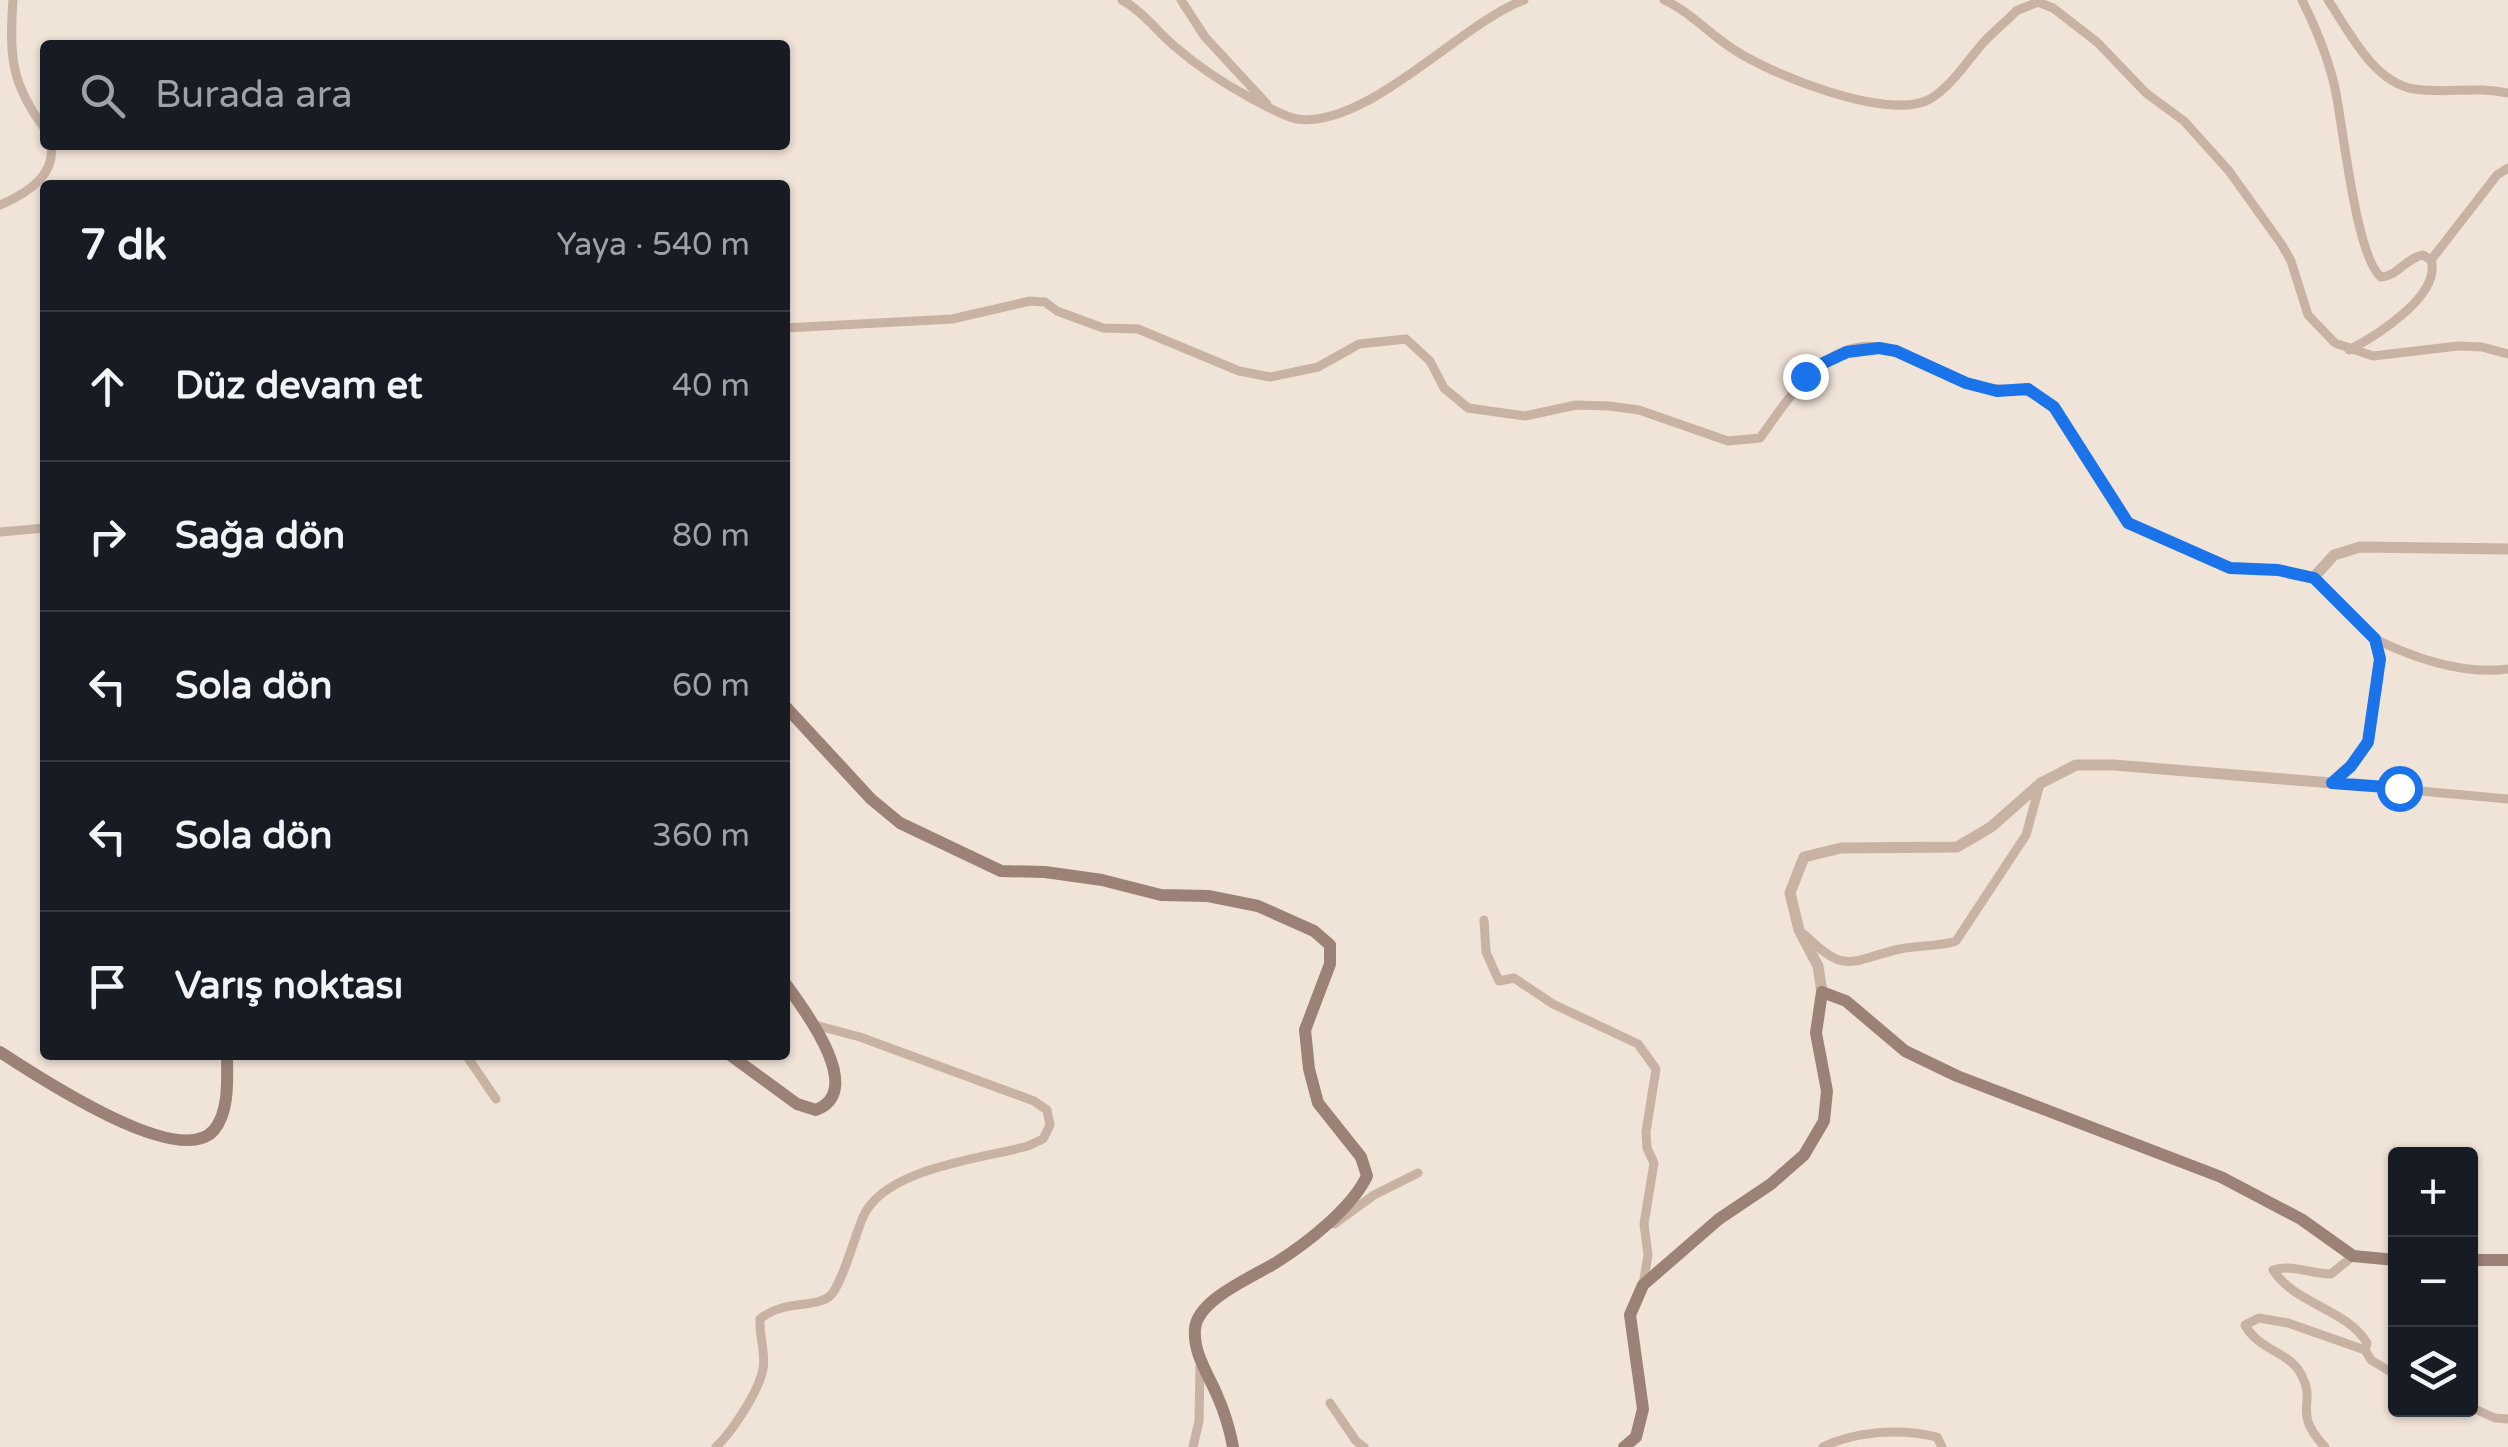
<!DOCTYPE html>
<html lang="tr">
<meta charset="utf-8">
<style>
:root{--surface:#171b24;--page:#242831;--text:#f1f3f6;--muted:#9ea1a6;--line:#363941}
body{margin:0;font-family:"Varela Round",sans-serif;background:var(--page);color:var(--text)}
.controls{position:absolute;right:30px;bottom:30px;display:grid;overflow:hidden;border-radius:10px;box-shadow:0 2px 8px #0004}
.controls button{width:90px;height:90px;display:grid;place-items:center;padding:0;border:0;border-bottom:2px solid var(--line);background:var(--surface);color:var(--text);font:50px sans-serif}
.stop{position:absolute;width:30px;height:30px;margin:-22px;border:8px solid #1a73e8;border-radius:50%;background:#fff}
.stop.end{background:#1a73e8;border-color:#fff;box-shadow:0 2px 10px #0008}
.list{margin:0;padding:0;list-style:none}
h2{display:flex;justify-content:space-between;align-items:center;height:130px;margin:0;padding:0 40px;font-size:42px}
h2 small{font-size:32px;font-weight:400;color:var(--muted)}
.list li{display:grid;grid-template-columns:65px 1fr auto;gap:30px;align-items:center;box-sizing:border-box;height:150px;padding:0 40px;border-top:2px solid var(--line)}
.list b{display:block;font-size:38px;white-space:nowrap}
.list em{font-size:32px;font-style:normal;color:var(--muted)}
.icon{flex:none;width:55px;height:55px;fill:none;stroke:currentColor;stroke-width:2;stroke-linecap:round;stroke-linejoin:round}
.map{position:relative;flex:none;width:2508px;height:1447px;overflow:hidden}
.search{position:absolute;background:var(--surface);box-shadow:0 2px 8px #0004;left:40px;top:40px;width:750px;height:110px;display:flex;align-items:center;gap:25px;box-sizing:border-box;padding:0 35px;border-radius:10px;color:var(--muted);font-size:38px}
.panel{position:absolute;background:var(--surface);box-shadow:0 2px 8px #0004;left:40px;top:180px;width:750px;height:880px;border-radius:10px}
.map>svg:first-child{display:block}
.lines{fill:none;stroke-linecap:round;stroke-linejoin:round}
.minor{stroke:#c8b2a4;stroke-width:9}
.tertiary{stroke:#c8b2a4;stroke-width:11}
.secondary{stroke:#9b8176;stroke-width:12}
.route{stroke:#1a73e8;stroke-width:12}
</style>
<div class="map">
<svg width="2508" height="1447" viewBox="0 0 2508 1447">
<rect width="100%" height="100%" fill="#f0e3d7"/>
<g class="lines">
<path class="minor" d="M13,0c-4,56 -2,84 32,129
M1122,0c20,11 34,30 51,45 22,19 50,38 76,52 13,7 33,19 48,22 70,10 164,-96 227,-119
M1181,0l24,37 62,67
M1664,0c27,12 44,33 69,49 37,25 155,73 197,50 22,-13 37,-38 53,-56 11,-12 23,-21 33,-32l22,-9 15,6 44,34 49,51 38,28 45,50 53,74 9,16 17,54 27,28 38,13 85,-10 24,1 26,7
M2302,0c14,28 26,58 33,88 8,38 21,169 46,189 17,-1 25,-19 42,-22l8,5c11,35 -55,76 -82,90
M2328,0c21,31 45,82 86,89 31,5 62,-3 94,4
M0,205c26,-11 56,-29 51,-60
M2431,260l66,-85 11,-7
M785,328l167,-9 78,-18 15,1 12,9 46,17 35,1 101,42 31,6 48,-10 41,-23 47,-5 24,22 14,27 24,20 57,8 51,-11 33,1 30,4 89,31 32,-3c32,-44 71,-112 138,-86 24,10 46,24 70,32 35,11 58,-3 87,23l74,116 13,7 87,38 49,2 36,7
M0,532l45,-4
M2375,639c41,20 88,36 133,30
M2332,783l176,16
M1484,920l2,32 13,29 15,-3 39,26 85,40 18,25 -10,63 1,16 7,15 -10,61 4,31 -5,30
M1805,935c41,41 46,25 95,14 19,-4 38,-2 56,-8l70,-106 14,-51
M466,1055l30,44
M1334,1224l40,-29 44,-22
M2365,1350l6,10 25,15
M1330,1403l26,38 8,6
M2470,1407l25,11 13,1
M716,1447c16,-15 43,-56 47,-78 3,-16 -4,-33 -3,-50 24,-20 57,-10 71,-24 12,-13 24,-60 32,-78 21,-49 118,-58 165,-71l15,-7 7,-14 -3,-15 -13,-9 -174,-64 -45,-12
M1193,1447l6,-26 1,-55
M1823,1447c32,-16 78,-19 114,-10l5,10
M2325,1447c-34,-36 -8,-43 -23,-71 -12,-25 -43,-25 -57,-51l14,-7 29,5 77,27 2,-7c-20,-34 -71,-38 -94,-73 20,-6 38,4 58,4l22,-18"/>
<path class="tertiary" d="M1822,992l-4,-26 -19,-36 -9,-37 14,-36 37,-9 116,-1 34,-20 50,-44 35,-18h38l218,18 19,-17 17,-24 12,-83 -5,-20 -61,-62 20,-22 26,-8 148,2"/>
<path class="secondary" d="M785,706l86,93 29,24 101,48 44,1 57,8 59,15 47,1 50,10 56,25 16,14v19l-25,66 4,39 9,34 43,54 6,19c-15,32 -60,67 -90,86 -22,14 -80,37 -82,67 -2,24 13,45 22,66 7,16 13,35 16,52
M0,1052c34,22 179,119 214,78 16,-19 13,-53 13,-75
M730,1055l67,49 19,6c51,-19 -13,-102 -31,-127
M2470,1260h38
M1624,1447l12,-10 7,-28 -13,-94 13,-30 76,-66 52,-35 33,-29 20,-34 3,-30 -11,-58 6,-41 24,9 59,50 52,25 264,101 80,42 52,37 43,4"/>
</g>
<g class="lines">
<path class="route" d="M1805,376l12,-10 30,-14 32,-4 17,3 70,32 31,8 31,-2 26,18 74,116 102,45 48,2 36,8 61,61 5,20 -12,83 -17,24 -19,17 67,5"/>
</g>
</svg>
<div class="controls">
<button>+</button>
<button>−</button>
<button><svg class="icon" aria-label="layers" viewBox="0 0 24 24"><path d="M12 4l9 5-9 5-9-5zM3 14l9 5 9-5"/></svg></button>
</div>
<div class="stop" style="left:2399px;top:788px"></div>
<div class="stop end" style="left:1805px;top:376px"></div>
<div class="search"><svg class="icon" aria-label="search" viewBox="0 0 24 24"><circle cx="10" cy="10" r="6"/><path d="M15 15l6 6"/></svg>Burada ara</div>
<section class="panel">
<h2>7 dk<small>Yaya · 540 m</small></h2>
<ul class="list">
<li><svg class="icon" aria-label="ahead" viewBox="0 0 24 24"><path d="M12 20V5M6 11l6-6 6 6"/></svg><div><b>Düz devam et</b></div><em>40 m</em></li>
<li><svg class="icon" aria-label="right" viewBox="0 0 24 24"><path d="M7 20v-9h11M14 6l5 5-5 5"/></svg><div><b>Sağa dön</b></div><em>80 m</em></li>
<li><svg class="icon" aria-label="left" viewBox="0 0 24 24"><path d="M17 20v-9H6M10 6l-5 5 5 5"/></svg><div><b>Sola dön</b></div><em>60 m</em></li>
<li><svg class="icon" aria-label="left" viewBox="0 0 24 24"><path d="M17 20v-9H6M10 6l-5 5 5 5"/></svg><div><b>Sola dön</b></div><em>360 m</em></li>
<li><svg class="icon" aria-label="arrive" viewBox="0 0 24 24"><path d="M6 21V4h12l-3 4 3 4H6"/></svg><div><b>Varış noktası</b></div></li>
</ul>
</section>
</div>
